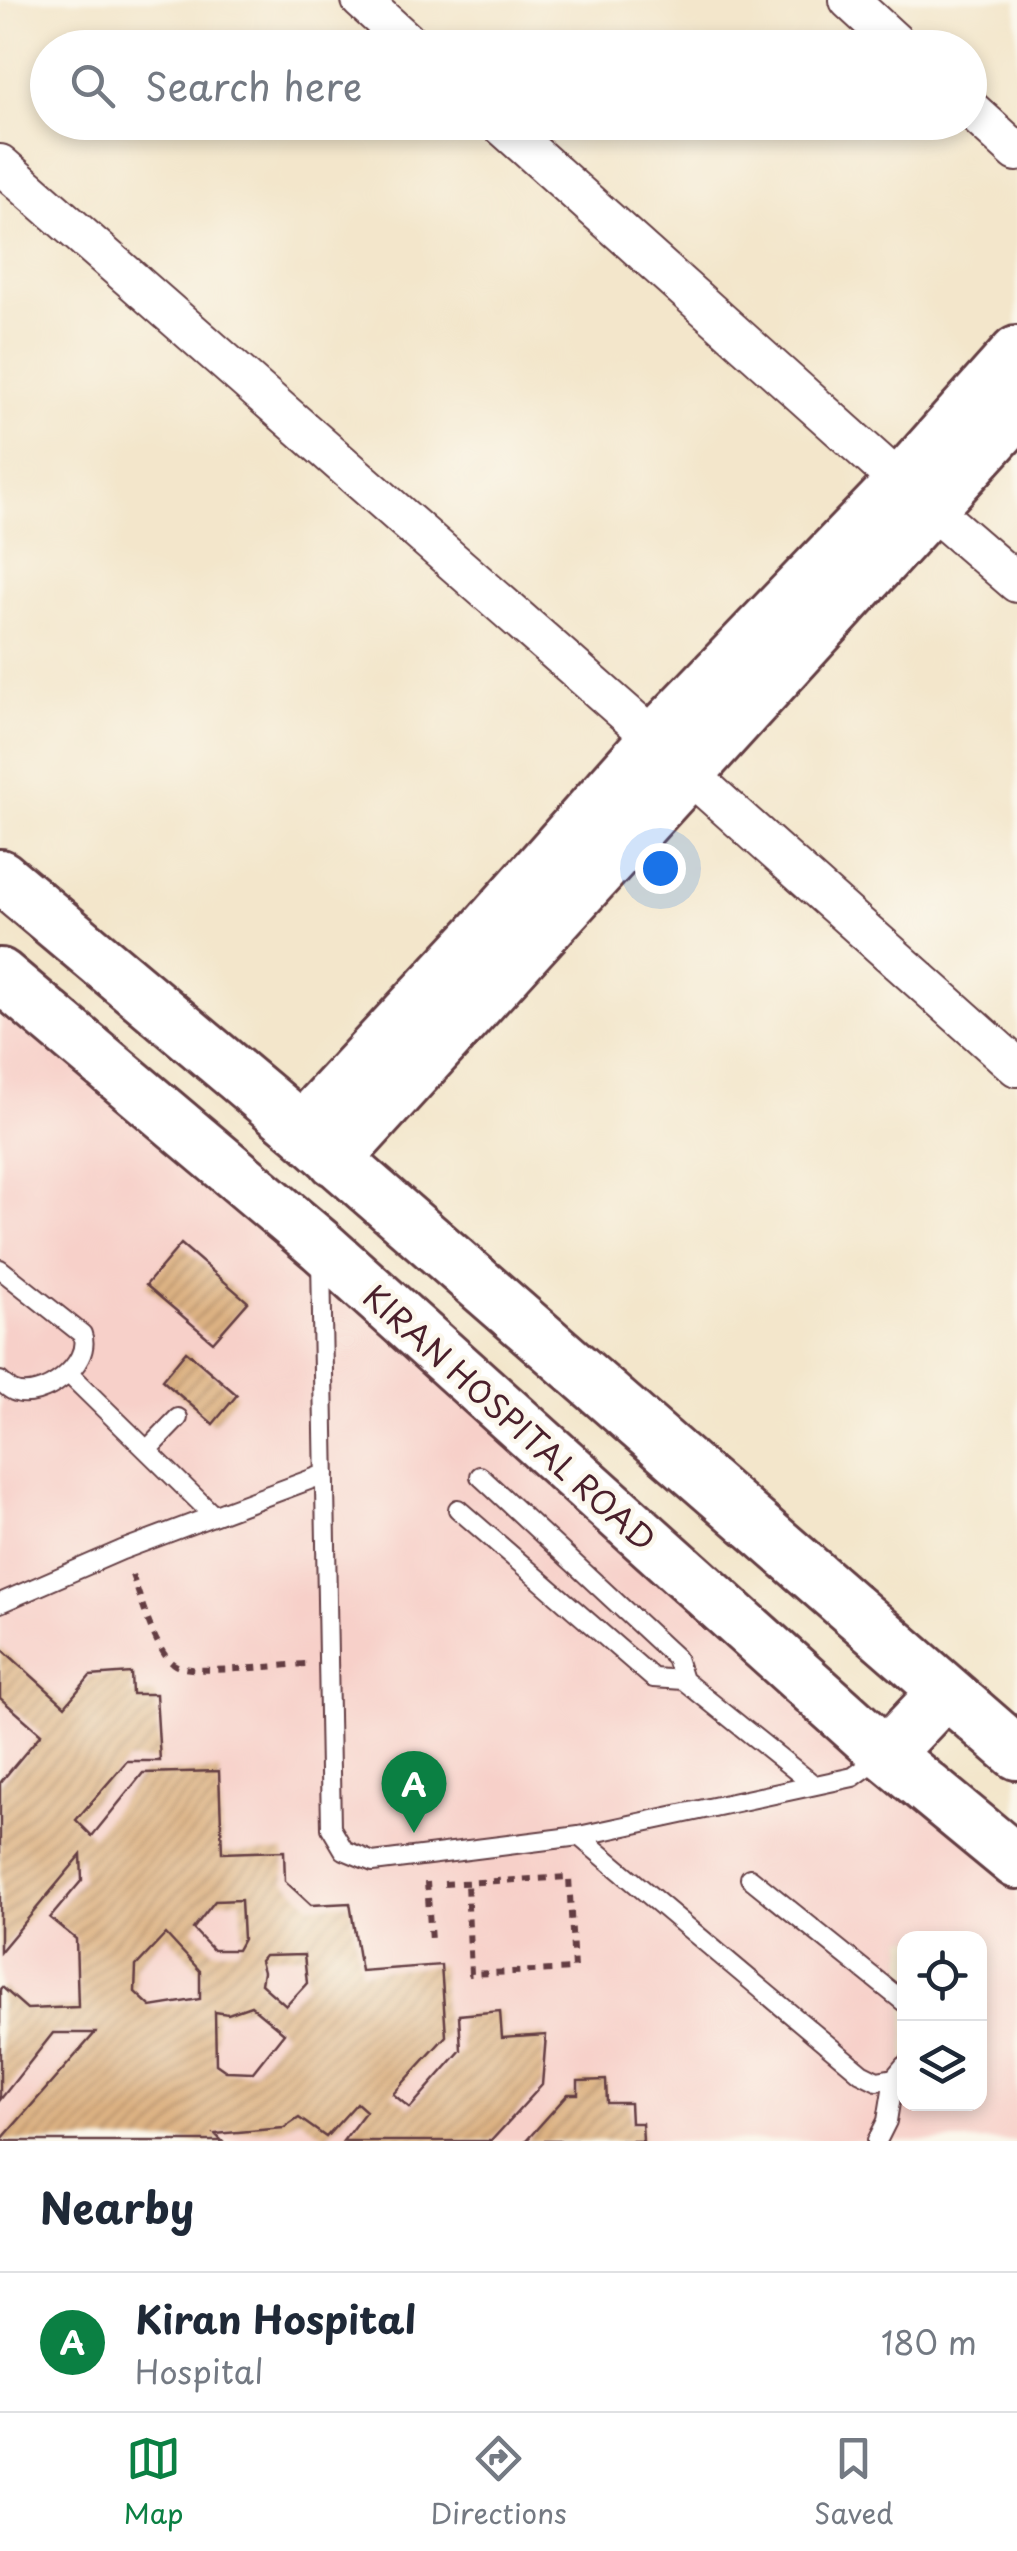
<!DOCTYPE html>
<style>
:root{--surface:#fff;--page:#f6f6f7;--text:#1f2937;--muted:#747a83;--line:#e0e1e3;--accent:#0b8043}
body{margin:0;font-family:"Playpen Sans",sans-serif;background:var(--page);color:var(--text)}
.controls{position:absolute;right:30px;bottom:30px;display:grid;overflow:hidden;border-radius:20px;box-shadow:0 5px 15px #0003}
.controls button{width:90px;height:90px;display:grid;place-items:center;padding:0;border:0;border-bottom:2px solid var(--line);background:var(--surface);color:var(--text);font:50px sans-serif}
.you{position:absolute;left:660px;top:868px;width:35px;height:35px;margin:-25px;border:8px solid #fff;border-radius:50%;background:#1a73e8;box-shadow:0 0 0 15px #1a73e833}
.badge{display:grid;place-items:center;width:65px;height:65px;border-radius:50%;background:var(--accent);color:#fff;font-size:32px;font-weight:700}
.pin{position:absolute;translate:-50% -82px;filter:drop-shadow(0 2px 5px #0008)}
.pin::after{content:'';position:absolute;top:52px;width:35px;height:30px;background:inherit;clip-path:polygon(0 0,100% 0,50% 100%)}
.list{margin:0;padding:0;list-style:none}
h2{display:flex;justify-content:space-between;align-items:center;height:130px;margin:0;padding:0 40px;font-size:42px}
h2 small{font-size:32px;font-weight:400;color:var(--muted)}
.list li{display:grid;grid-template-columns:65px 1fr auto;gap:30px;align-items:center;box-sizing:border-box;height:140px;padding:0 40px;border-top:2px solid var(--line)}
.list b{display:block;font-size:38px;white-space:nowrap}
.list p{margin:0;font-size:32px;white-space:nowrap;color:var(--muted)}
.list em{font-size:32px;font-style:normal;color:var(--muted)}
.icon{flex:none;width:55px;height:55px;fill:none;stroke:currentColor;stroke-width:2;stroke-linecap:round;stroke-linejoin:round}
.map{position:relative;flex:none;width:1017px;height:2141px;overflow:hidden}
.search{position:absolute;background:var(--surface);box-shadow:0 5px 15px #0003;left:30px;right:30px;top:30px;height:110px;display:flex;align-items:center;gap:25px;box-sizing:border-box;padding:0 35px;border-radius:55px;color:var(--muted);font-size:38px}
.sheet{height:270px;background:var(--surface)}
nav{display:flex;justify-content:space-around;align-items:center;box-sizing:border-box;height:140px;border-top:2px solid var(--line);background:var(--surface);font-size:28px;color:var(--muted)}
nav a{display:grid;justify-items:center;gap:5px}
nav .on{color:var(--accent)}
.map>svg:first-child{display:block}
.built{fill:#f7d0c9;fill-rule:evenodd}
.building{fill:url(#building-hatch);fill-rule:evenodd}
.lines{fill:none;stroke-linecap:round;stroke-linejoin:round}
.lane-casing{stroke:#633d43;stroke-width:22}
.street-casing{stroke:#633d43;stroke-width:42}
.secondary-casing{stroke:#633d43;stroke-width:58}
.path{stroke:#633d43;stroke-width:6;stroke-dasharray:8 8;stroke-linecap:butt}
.lane{stroke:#fff;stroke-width:18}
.street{stroke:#fff;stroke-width:38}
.secondary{stroke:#fff;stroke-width:52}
.labels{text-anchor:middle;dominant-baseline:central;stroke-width:9;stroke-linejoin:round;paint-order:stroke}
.street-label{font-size:32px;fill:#4a1f2b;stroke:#fbf7ec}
</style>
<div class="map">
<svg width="1017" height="2141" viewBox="0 0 1017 2141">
<defs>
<pattern id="building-hatch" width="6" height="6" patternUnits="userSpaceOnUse" patternTransform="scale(2.5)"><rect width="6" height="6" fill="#ddb283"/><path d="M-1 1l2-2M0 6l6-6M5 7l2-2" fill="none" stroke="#b5906b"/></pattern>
</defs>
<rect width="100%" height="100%" fill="#fbf7ec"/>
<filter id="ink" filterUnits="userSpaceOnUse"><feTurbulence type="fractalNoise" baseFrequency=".01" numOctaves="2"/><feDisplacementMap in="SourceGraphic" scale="20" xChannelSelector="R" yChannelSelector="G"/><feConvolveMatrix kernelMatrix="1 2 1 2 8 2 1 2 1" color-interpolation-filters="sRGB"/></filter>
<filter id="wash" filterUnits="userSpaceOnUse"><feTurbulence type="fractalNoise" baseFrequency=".0048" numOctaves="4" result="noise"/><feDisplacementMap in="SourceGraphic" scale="40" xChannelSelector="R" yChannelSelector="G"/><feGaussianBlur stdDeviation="2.25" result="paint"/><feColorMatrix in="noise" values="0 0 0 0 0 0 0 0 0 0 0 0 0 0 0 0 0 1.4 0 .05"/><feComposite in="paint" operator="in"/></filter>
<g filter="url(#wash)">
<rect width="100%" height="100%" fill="#f3e6cb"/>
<path class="built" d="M0,972l1017,885v284h-1017zM904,1938h76v166h-76z"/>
<g id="blocks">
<path class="building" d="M181,1244l67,58 -35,40 -67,-57z
M186,1351l51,44 -24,29 -51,-44z
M0,1647l65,59 25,-30 41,-3 1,21h24l4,67h-33l-51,59 16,16 51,-63 76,-2 3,82 62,-2 1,30 26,24 39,-2 11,68 80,-6 5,71 -53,58 17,14 51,-58 -2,-35 41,-4 2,27 44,-3 -4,50 -51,56h-148l23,-30 -9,-8 -31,34 -27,-19 -15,10 -69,6 7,7h-218l-2,-2 93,-106h-42l-53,67v-111l2,-2 25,22 51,-2 -2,-68 -26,-21 32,-38 -1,-25 -81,97v-169l41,-49 -41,-36zM241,1900l2,39 -6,11h-24l-20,-21 22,-28zM166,1934l34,37v28l-49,8 -16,-15 1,-26zM304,1955l3,28 -21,23 -25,-22 2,-12 -3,-11 4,-5zM251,2006l33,27 -31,39 -27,-1 -10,-7 -1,-52 13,2z
M606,2080l1,23h23l1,20h11l1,18h-117l42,-47h10v-13z"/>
</g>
</g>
<g filter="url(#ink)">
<use href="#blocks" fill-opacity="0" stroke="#633d43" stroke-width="2.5"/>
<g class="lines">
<defs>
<path id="lane" d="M321,1259l10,569 13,22 29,12 206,-26 274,-59 28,-20
M0,1269l82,65c11,30 -41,69 -69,57 -1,0 -12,-9 -13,-10
M69,1374l144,141
M147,1450l31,-32
M480,1476l196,182 7,22 131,105
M458,1509l195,169 30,2
M0,1603l122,-53 203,-76
M579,1836l282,237 16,8 17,-3 10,-12
M750,1878l154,124
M877,2141l10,-20 7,-43"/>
<path id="street" d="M361,0l53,48
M849,0l52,48
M970,109l47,43
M498,122l403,361
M0,164l655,575
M929,507l88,76
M687,772l330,295"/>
<path id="secondary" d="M0,876l301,253 716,624
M0,975l321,271 565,508 131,108
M301,1129l179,-193 175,-197 246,-256 116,-130
M335,1160l682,-748
M886,1754l60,-63"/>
</defs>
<use href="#lane" class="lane-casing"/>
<use href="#street" class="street-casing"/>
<use href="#secondary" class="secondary-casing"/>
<path class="path" d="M132,1575c8,20 24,80 43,90 20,11 104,0 131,-1
M427,1882l4,59
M444,1884l125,-7 5,92 -103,5 -4,-91"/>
<use href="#lane" class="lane"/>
<use href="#street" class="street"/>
<use href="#secondary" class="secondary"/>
</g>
</g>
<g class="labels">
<g class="street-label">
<text transform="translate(510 1417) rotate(42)">KIRAN HOSPITAL ROAD</text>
</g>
</g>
</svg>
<div class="controls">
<button><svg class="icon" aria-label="locate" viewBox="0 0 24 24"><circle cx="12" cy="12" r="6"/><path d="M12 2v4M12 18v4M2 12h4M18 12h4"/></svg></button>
<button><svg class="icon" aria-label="layers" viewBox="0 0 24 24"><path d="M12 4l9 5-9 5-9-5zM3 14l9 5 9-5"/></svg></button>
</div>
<div class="you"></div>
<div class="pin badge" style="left:414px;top:1833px">A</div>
<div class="search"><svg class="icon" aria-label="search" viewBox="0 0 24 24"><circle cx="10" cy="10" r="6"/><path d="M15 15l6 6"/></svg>Search here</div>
</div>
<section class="sheet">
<h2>Nearby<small></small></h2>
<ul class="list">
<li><span class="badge">A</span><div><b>Kiran Hospital</b><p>Hospital</p></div><em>180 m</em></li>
</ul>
</section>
<nav>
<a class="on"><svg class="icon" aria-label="map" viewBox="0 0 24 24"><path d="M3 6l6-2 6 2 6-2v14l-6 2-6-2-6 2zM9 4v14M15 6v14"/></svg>Map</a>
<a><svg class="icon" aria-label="directions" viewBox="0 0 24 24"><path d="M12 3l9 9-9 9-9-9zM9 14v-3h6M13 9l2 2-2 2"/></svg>Directions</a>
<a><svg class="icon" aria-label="saved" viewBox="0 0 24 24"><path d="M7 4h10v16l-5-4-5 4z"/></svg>Saved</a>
</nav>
